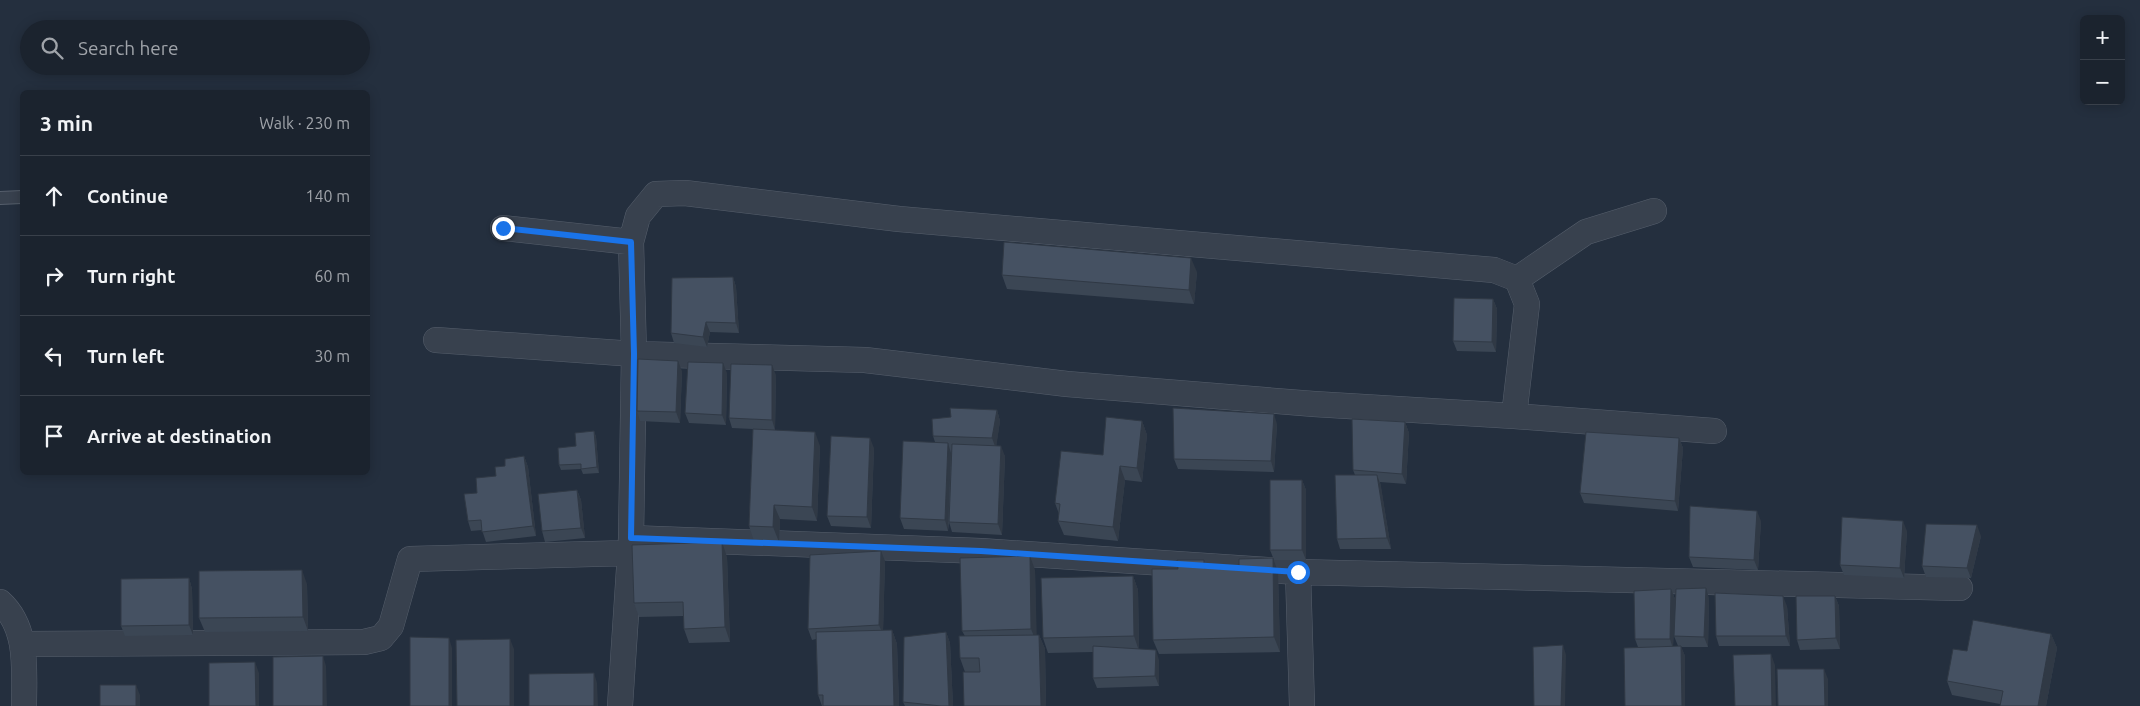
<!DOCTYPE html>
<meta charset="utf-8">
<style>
:root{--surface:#1b232e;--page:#282f3a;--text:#f1f3f6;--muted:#a0a4aa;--line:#39404a}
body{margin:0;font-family:Ubuntu,sans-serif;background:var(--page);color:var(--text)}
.controls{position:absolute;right:15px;top:15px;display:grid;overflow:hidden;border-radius:8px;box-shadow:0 2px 12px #0003}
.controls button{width:45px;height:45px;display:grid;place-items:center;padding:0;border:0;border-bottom:1px solid var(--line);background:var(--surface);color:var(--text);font:25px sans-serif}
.stop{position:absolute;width:15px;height:15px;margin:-11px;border:4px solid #1a73e8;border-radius:50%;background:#fff}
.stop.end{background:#1a73e8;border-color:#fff;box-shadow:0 1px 5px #0008}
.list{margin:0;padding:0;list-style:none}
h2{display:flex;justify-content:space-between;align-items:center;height:65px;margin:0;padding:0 20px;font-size:21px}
h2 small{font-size:16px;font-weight:400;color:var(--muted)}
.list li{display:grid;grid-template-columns:32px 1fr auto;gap:15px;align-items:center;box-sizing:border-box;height:80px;padding:0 20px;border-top:1px solid var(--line)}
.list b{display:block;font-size:19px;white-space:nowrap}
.list em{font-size:16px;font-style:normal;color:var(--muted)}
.icon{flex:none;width:28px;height:28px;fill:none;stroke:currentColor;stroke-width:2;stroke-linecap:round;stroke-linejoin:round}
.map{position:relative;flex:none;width:2140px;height:706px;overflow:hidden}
.search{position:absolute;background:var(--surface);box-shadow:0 2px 12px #0003;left:20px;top:20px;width:350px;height:55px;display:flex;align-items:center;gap:12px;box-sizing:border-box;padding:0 18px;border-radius:28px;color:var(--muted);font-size:19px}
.panel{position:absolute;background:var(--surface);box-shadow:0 2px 12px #0003;left:20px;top:90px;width:350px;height:385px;border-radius:8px}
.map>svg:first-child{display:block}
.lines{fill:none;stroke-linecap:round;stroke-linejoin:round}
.service-casing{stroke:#565f6c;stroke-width:14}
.minor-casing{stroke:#565f6c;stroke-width:26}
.service{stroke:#38414e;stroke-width:12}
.minor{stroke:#38414e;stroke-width:25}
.wall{fill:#3b4654}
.shaded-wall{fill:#303945}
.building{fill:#455162;stroke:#303945}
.route{stroke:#1a73e8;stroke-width:6}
</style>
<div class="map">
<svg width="2140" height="706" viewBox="0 0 2140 706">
<rect width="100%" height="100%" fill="#242f3e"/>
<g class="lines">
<defs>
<path id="service" d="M0,198l22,-1"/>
<path id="minor" d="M503,228l128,14
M1517,279l69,-47 68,-21
M436,340l198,14 231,6 202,24 247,20 200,12 200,15
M631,538l350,13 317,21 662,16
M1298,572l4,134
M0,602c29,26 24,68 24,104
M23,644l341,-2 17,-4 10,-12 19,-67 220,-6
M620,706l11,-168 3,-184 -3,-112 7,-26 18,-22 29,-1 214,26 595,51 23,9 10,25 -13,112"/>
</defs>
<use href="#service" class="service-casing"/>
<use href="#minor" class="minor-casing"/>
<use href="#service" class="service"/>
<use href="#minor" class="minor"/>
</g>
<path class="wall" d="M1197,272l-3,32 -187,-15 -5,-14z
M733,277l3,10 3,46 -29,-1 -3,15 -33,-4 -3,-10z
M1493,299l4,10 -1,43 -39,-1 -4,-10z
M682,371l-2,52 -40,-2 -3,-10z
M727,373l-1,52 -37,-2 -4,-10z
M776,375l-1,55 45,16 -3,75 -37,-2 -1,23 -25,-1 -5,-15 4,-97 -21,-1 -3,-10z
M997,410l3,11 -4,25 9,10 -3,79 -50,-3 -3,-10 -1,9 -44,-2 -4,-11 35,-76 -2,-6 18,-19z
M1142,421l5,14 -5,47 -17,-2 -7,61 -54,-6 -6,-14 1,-7 -4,-11 48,-48z
M1405,422l4,11 -3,51 -26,-2 11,67h-51l-3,-10 18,-64 -2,-5z
M1277,424l-3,48 -96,-3 -4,-10z
M594,431l2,6 3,36 -16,1 -2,-5 -20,1 -2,-5z
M1679,438l4,10 -5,63 -94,-8 -4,-10z
M874,448l-3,80 -40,-2 -4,-10z
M524,456l4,11 8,69 -50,6 -4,-12 -11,1 -3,-10 9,-28 19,-17 9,-10z
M1302,480l4,10v70h-32l-4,-10z
M577,490l4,10 4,38 -40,4 -3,-11z
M1761,521l-3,49 -65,-3 -4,-10z
M1907,531l-3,47 -60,-3 -4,-10z
M1981,536l-10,42 -45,-1 -4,-11z
M727,557l3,85 -41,1 -5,-14v-13l-45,1 -5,-14z
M885,561l-2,69h9l5,14 2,62h-77l-4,-11 -2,-56 -4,1 -4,-11z
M1207,568l71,4 2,80 -121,2 -6,-14z
M1035,570l1,65h3l6,14 1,57h-82l1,-34 -5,-14 5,-22 -3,-5z
M1133,576l5,14 1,59 20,11v26l-62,2 -4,-10v-26l-45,1 -5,-15z
M189,578l3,11 1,46 -68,1 -4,-10z
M307,584l1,47 -103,1 -6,-14z
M1671,589l4,10 -2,47h5l-4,-10 35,-38 -1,49h-27l4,9 -47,-9 -3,-8z
M1835,596l4,10 1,43 -40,1 -3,-10z
M1787,606l3,40h-71l-3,-10z
M946,632l4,11 3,63h-48l-2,-4z
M2051,634l6,14 -11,58h-46v-2l-48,-9 -5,-14 20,-30z"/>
<path class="shaded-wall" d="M1191,258l6,14 -3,32 -5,-14z
M733,277l3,10 3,46 -3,-10z
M1493,299l4,10 -1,43 -4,-10z
M706,322l4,10 -3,15 -4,-10z
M678,361l4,10 -2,52 -4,-11z
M723,363l4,10 -1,52 -4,-10z
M772,365l4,10 -1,55 -3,-10z
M997,410l3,11 -4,28 -4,-11z
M1274,414l3,10 -3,48 -3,-11z
M1142,421l5,14 -5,47 -5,-14z
M1405,422l4,11 -3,51 -4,-10z
M594,431l2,6 3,36 -2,-6z
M815,432l5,14 -3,75 -5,-14z
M870,438l4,10 -3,80 -4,-11z
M1679,438l4,10 -5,63 -3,-10z
M948,443l3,10 -3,78 -3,-11z
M1001,446l4,10 -3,79 -4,-11z
M524,456l4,11 8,69 -3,-10z
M1120,466l5,14 -7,61 -5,-14z
M1377,475l4,11 10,63 -4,-11z
M1302,480l4,10v70l-4,-10z
M577,490l4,10 4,38 -4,-10z
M774,505l6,14 -1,23 -6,-15z
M1757,511l4,10 -3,49 -4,-10z
M1903,521l4,10 -3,47 -4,-10z
M1977,525l4,11 -10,42 -4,-10z
M722,542l5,15 3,85 -5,-15z
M881,551l4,10 -2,74 -4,-10z
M1030,556l5,14 2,74 -6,-15z
M1273,558l5,14 2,80 -6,-15z
M302,570l5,14 1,47 -5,-14z
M1133,576l5,14 1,61 -5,-15z
M189,578l3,11 1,46 -4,-10z
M1706,588l3,10 -1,49 -4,-10z
M1671,589l4,10 -2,50 -3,-10z
M1783,596l4,10 3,40 -4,-10z
M1835,596l4,10 1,43 -4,-11z
M892,630l5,14 2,62h-5z
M946,632l4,11 3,63h-4z
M2051,634l6,14 -11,58h-8z
M1039,635l6,14 1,57h-5z
M449,638l3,10v58h-3z
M510,639l4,10v57h-4z
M1563,645l3,10 -1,51h-4z
M1681,646l4,10v50h-3z
M1156,650l3,10v26l-4,-10z
M1771,654l4,11 1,41h-4z
M323,656l3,10 1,40h-4z
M255,662l4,11v33h-3z
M1824,669l4,10v27h-3z
M594,673l3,10 1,23h-4z
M136,685l4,10v11h-4z"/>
<path class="building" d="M1004,242l187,16 -2,32 -187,-15z
M733,277l3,46 -30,-1 -3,15 -32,-4 1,-55z
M1454,298l39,1 -1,43 -39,-1z
M638,359l40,2 -2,51 -39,-1z
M688,362l35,1 -1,52 -37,-2z
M731,364l41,1v55l-43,-2z
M950,408l47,2 -5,28 -59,-2 -1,-17 19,-2z
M1173,408l101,6 -3,47 -97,-2z
M1106,417l36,4 -5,47 -17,-2 -7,61 -55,-6 2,-17 -5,-1 6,-52 42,4z
M1352,419l53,3 -3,52 -49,-4z
M753,429l62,3 -3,75 -38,-2 -1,22 -24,-1z
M594,431l3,36 -16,2v-5l-22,1 -1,-17 18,-2 -1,-13z
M1586,432l93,6 -4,63 -95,-8z
M831,436l39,2 -3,79 -40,-1z
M903,441l45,2 -3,77 -45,-2z
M952,444l49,2 -3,78 -49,-2z
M524,456l9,70 -51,6 -1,-12 -13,1 -4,-27 13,-1 -1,-15 20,-2 -1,-9 10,-1v-7z
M1335,475h42l10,63 -50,1z
M1270,480h32v70h-32z
M577,490l4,38 -39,3 -4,-37z
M1690,506l67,5 -3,49 -65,-3z
M1842,517l61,4 -3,47 -60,-3z
M1926,524l51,1 -10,43 -45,-2z
M722,542l3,85 -41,2 -1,-27 -49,1 -2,-58z
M881,551l-2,74 -71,4 2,-74z
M1030,556l1,73 -69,2 -2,-73z
M1273,558l1,79 -121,3 -1,-71h26l-1,-9h27v8l35,-1v-8z
M302,570l1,47 -104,1v-47z
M1133,576l1,60 -91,2 -2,-60z
M189,578v47l-68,1v-47z
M1706,588l-2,49 -30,-1 2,-47z
M1671,589l-1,50h-35l-1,-48z
M1715,593l68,3 3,40h-70z
M1796,596h39l1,42 -39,2z
M1973,620l78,14 -13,72h-38l3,-15 -56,-10 6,-32 14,2z
M892,630l2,76h-71v-11h-5l-2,-63z
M946,632l3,74h-8l-38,-4 1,-65z
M1039,635l2,71h-77l-1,-34h17l-1,-14h-19l-1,-22z
M410,637l39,1v68h-39z
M510,639v67h-53l-1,-66z
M1563,645l-2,61h-27l-1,-59z
M1093,646l63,4 -1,26 -62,2z
M1681,646l1,60h-57l-1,-58z
M1771,654l1,52h-37l-2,-51z
M323,656v50h-50v-49z
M255,662l1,44h-47v-43z
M1777,669h47l1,37h-47z
M594,673v33h-65v-32z
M100,685h36v21h-36z"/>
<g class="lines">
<path class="route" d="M503,228l128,14 3,112 -3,184 350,13 317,21"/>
</g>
</svg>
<div class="controls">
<button>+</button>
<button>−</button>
</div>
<div class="stop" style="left:1298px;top:572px"></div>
<div class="stop end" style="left:503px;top:228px"></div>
<div class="search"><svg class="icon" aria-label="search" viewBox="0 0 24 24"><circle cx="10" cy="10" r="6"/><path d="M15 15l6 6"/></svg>Search here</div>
<section class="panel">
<h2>3 min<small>Walk · 230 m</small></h2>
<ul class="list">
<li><svg class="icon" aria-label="ahead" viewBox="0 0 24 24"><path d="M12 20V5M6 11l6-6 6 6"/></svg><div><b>Continue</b></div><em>140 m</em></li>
<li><svg class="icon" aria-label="right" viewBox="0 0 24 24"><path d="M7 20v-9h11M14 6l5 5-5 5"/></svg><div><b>Turn right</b></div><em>60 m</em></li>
<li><svg class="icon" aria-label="left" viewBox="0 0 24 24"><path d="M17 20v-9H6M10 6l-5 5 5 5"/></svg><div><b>Turn left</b></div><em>30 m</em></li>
<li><svg class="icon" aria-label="arrive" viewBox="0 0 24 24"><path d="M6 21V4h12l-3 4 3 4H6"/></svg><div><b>Arrive at destination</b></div></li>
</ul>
</section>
</div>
